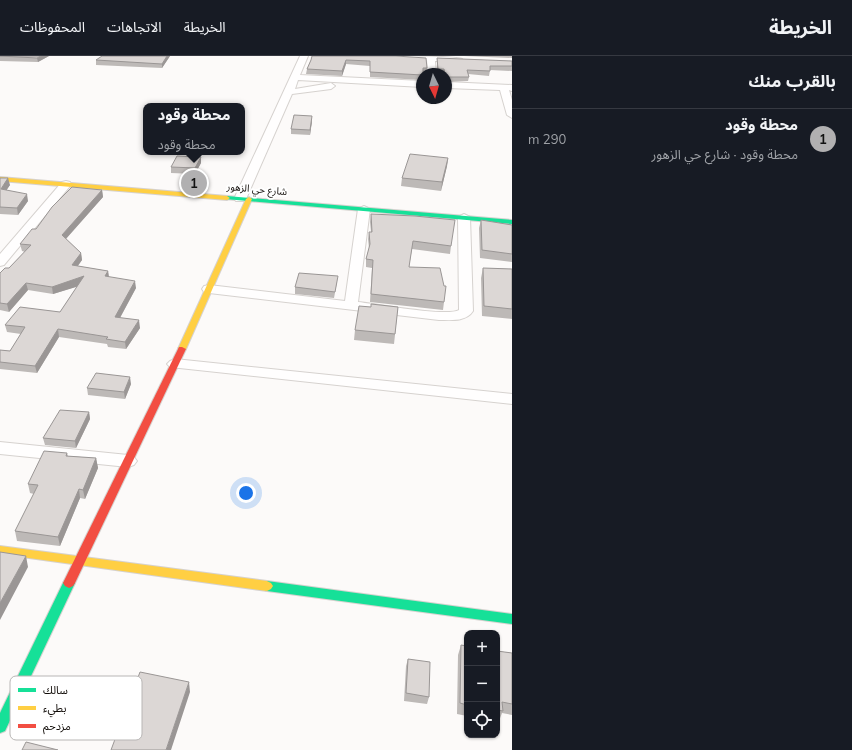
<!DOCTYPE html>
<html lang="ar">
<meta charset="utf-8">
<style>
:root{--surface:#171b24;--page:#20242c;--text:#f1f3f6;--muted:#9ea1a6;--line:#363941;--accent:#b1b0b1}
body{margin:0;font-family:Mulish,"Noto Sans Arabic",sans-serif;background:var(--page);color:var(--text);direction:rtl}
.controls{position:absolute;right:12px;bottom:12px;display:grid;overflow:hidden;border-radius:8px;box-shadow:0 1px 3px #0004}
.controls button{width:36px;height:36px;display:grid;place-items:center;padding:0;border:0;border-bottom:1px solid var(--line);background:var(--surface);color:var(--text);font:20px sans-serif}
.compass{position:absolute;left:416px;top:12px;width:36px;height:36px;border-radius:50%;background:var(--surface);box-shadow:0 1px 3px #0004;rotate:175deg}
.you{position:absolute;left:246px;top:437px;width:14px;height:14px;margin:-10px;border:3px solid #fff;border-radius:50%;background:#1a73e8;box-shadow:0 0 0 6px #1a73e833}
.badge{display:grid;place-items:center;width:26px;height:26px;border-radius:50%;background:var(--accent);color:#111;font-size:13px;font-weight:700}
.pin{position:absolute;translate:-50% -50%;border:2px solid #fff;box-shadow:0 1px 4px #0006}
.popup{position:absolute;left:143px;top:47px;width:102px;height:52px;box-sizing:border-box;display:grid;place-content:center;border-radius:8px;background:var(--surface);filter:drop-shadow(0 1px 3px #0005);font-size:13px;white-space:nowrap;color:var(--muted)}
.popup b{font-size:15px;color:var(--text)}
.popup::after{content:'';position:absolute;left:50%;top:100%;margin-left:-8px;border:8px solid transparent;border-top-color:var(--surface)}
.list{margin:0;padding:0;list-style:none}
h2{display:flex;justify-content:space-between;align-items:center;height:52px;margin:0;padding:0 16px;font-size:17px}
h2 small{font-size:13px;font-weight:400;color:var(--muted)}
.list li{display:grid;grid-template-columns:26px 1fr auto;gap:12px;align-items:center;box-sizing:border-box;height:56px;padding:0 16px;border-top:1px solid var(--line)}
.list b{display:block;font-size:15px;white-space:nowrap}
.list p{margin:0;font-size:13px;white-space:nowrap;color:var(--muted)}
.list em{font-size:13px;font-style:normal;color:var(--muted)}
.icon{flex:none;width:22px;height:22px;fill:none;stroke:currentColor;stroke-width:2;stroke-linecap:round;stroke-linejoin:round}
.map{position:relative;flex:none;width:512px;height:694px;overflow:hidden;direction:ltr}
header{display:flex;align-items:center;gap:24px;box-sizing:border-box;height:56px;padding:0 20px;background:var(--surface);border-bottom:1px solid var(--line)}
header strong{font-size:19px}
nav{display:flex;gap:22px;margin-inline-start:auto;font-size:14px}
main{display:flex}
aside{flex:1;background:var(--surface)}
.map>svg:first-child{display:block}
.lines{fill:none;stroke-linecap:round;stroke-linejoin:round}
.street-casing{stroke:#d6d2cf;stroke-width:2}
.fast-casing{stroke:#d6d2cf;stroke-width:2}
.slow-casing{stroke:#d6d2cf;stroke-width:2}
.jam-casing{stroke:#d6d2cf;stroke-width:2}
.street{fill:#fffefe;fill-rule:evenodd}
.fast{fill:#16e098;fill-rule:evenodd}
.slow{fill:#ffcf43;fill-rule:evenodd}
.jam{fill:#f24e42;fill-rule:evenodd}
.wall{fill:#bdb9b7}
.shaded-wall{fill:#9a9695}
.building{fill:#dcd7d5;stroke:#9a9695}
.labels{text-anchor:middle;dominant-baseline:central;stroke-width:4;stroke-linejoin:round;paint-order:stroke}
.far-street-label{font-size:10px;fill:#110c08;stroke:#fff}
.key{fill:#fff;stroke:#b8b6b5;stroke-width:1}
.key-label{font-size:11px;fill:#110c08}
</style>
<header>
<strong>الخريطة</strong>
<nav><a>الخريطة</a><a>الاتجاهات</a><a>المحفوظات</a></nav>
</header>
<main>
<aside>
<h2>بالقرب منك<small></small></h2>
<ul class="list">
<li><span class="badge">1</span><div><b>محطة وقود</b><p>محطة وقود · شارع حي الزهور</p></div><em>290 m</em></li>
</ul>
</aside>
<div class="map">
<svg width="512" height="694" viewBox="0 0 512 694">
<rect width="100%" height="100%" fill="#fcfaf9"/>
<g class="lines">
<defs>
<path id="street" d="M300,0h8l-8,19 122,6v6l-124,-7 -3,9 36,-6 4,3 -4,3 -39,5 -46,105 -2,2h-8l-2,-2z
M376,0c14,0 79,0 86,3l-4,2h-23l1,13h-8l-1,-14 -47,-2z
M446,26l66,3v6l-3,-1 3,10v18l-5,-3 -7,-25 -54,-2z
M66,125l4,1 1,2 -1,2 -66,79 -4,1v-12l62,-72z
M364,150l6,3 -12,93c18,2 89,15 101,8l-1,-93 6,-3 6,3 3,94c-7,11 -22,9 -34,9l-230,-27 -5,-1 -2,-3 2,-3 5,-1 136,16 13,-92z
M175,303l337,35v10l-342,-37 -3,-3 3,-3z
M0,386l128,13 6,2 3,4 -3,4 -6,2 -128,-13z"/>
<path id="fast" d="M227,140l285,24v4l-287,-25 -1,-1z
M69,522l4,2 2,3 -70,148 -5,2v-20l63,-130 2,-3z
M267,525l245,33v10l-245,-33 -4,-2 -2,-3 2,-3z"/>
<path id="slow" d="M0,121l227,19 3,2 -3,2 -227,-19z
M249,141l3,2 -66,150 -4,2h-3l-1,-2 68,-150z
M0,490l267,35 4,2 2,3 -2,3 -4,2 -267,-37z"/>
<path id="jam" d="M179,291h3l4,2 -111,234 -2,3 -4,2 -4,-2 -2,-3z"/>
</defs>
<use href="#street" class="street-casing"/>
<use href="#fast" class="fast-casing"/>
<use href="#slow" class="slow-casing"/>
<use href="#jam" class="jam-casing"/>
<use href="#street" class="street"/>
<use href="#fast" class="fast"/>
<use href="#slow" class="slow"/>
<use href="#jam" class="jam"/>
</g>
<path class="wall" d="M0,0h49l-11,6 -38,-1z
M170,0l-8,12 -66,-3v-5z
M396,0l31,12 -1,5h-3l-1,7 -52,-3v-11l-24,-2 -4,12 -36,-2 1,-5 4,-9z
M464,0h48v2z
M437,2l75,3v10l-22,-1 -1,6 -21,-2 1,3 -1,4 -22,1v-8l-9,-1z
M312,65l-2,14 -19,-1v-5z
M448,102l-1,8 -6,25 -40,-5 1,-8z
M201,107l-6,11 -24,-1v-6z
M0,122l10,7 -4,5 22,11 -10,14 -18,-1z
M102,134l1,7 -37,42 15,14 1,7 -4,6 30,5 1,6 27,11 -16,30 20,10 -14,21 -18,-2 -1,-3 -48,-7 -22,36 -37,-4v-19l10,1 11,-17 -14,-2 -2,-7 55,-13 18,-26 -25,8 -25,-4 -19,22 -9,-2v-37l9,-5 16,-16 -3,-1 -2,-7 16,-15z
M371,158l80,32 -1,8 -38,-5 -3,18 35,35 -1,8 -73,-8 2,-34 -6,-1v-8l3,-11 -1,-9 1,-7h2l-1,-10z
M481,164l31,5v37l-32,-4 -1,-30z
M483,212l29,1v50l-30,-3 -1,-38z
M337,226l-3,16 -39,-4v-7z
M370,251h28l-4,37 -40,-4 1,-10z
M131,328l-6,15 -37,-4 -1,-7z
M89,356l1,7 -14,29 -31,-3 -2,-7z
M67,397l1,3 28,2 2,10 -13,31 -5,-1 -20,48 -43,-5 -2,-10 19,-37 -4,-1 -2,-9z
M461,589l6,1v70l-10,-2 1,-59z
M497,595l15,2v62l-10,-2 -3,8h-2z
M408,603l21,38 -2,7 -23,-3 2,-35z"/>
<path class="shaded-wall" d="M41,0h8l-11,6 -1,-4z
M167,0h3l-8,12v-4z
M346,4v4l-4,12v-5z
M312,60v5l-2,14v-5z
M201,101v6l-6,11v-6z
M448,102l-1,8 -6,25 1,-9z
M8,122l2,7 -8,12 -1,-8z
M102,134l1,7 -40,45 -1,-7z
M27,138l1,7 -10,14 -1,-7z
M81,197l1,7 -9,12 -1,-7z
M108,215l1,7 -4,-2z
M84,220l2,8 -33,10 -1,-7z
M135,225l1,7 -20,37 -1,-8z
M26,227l2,7 -19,22 -2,-8z
M139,264l1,8 -14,21 -1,-7z
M58,273l1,8 -22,36 -2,-7z
M130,321l1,7 -6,15 -1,-7z
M89,356l1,7 -14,29 -1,-7z
M96,402l2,10 -13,31 -2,-9z
M79,433l1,9 -20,48 -2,-9z
M26,500l2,11 -28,53v-17z
M189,626l1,10 -19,58h-5z"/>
<path class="building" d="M0,0h41l-4,2z
M102,0h65l-5,8 -66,-4z
M312,0h84l30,2 1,10h-4v6h-1v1l-52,-3v-11l-24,-1 -4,11 -35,-2 4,-9z
M437,2l75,3v5h-22v5l-23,-1 2,7h-23v-3h-1l-1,-5h-6z
M294,59l18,1 -2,14 -19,-1z
M410,98l38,4 -6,24 -40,-4z
M177,100l24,1 -6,11 -24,-1z
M0,122h8l-7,11 26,5 -10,14 -17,-1z
M72,131l30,3 -40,45 19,18 -9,12 36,6 -3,5 30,5 -20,36 24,3 -14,22 -19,-3 2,-2 -50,-8 -23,37 -35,-4v-12l10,1 15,-24 -20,-2 15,-18 40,5 24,-36 -32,11 -26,-4 -19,21 -7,-1v-30l5,-5h4l22,-23 -11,-1 12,-15h4l16,-22z
M371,158l44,2 40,4 -4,26 -38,-5 -4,26 31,1 4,18h2l-2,16 -73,-8 2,-34 -7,-1 4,-15 -1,-12h3z
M481,164l31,5v29l-30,-4z
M483,212l29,1v40l-28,-3z
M299,217l39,3 -3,16 -40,-5z
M371,248l27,3 -3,27 -40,-4 4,-24 12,1z
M96,317l34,4 -6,15 -37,-4z
M60,354l29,2 -14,29 -32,-3z
M44,395l23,2 -1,3 30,2 -13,32 -4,-1 -21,48 -43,-6 23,-46 -10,-1z
M0,496l26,4 -26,47z
M461,589l6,1v59l-7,-2z
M497,595l15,2v51l-10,-2 1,9 -6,-1z
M408,603l22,3 -1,35 -23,-4z
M140,616l49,10 -23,68h-55z
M26,686l32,8h-36z"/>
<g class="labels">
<g class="far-street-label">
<text transform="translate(257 133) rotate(5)">شارع حي الزهور</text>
</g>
</g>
<rect x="10" y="620" width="132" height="64" rx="6" class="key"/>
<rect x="18" y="632" width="18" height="4" fill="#16e098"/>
<rect x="18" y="650" width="18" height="4" fill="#ffcf43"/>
<rect x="18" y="668" width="18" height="4" fill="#f24e42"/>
<g class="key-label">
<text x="43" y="638">سالك</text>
<text x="43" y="656">بطيء</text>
<text x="43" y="674">مزدحم</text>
</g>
</svg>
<div class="controls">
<button>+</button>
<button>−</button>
<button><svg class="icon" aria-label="locate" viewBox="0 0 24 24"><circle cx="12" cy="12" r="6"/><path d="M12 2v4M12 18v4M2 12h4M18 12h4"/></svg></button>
</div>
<svg class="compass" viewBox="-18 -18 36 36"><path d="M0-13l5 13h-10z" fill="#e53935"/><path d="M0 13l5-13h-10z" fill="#9ea1a6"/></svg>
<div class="you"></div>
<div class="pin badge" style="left:194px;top:127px">1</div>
<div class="popup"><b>محطة وقود</b>محطة وقود</div>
</div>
</main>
